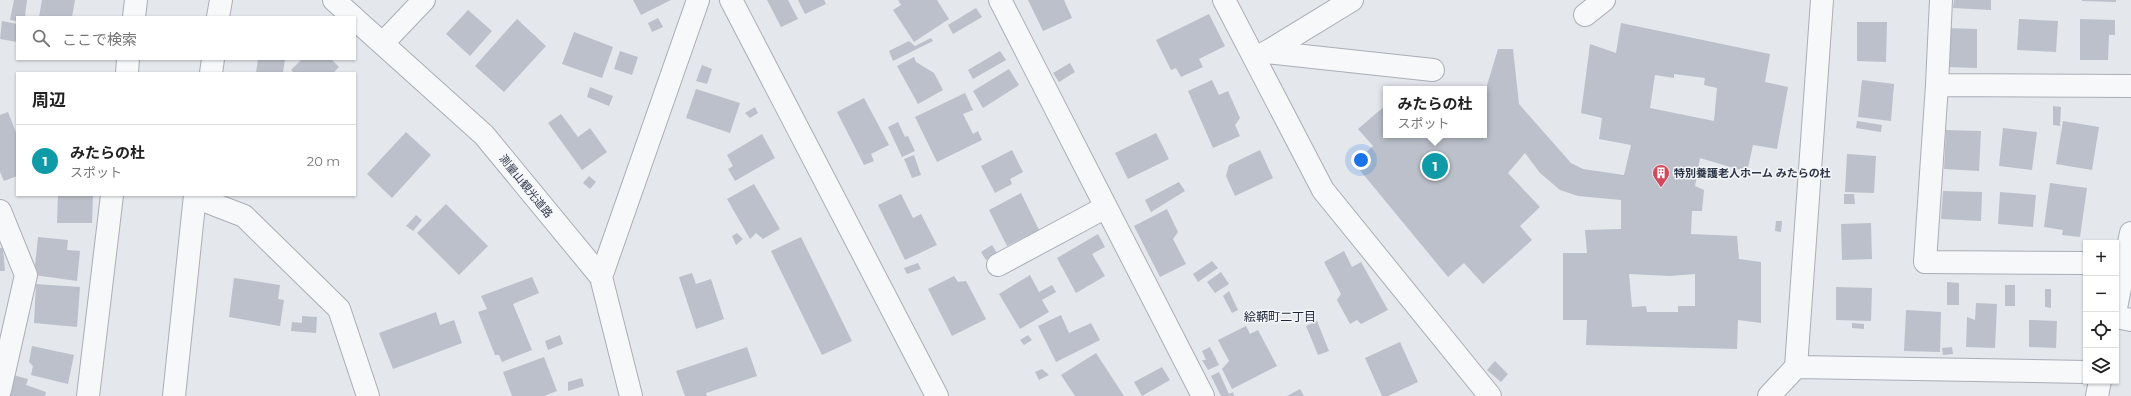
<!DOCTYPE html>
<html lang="ja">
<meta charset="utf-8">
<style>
:root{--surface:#fff;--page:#f6f6f6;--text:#222;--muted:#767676;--line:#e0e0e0;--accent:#d93025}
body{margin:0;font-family:Montserrat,"Noto Sans JP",sans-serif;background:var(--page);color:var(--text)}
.controls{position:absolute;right:12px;bottom:12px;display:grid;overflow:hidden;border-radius:0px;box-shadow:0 1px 3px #0004}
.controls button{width:36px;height:36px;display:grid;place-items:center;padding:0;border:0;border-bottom:1px solid var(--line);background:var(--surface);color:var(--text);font:20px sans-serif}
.you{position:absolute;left:1361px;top:160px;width:14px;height:14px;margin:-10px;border:3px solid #fff;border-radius:50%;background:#1a73e8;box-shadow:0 0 0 6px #1a73e833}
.badge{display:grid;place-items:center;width:26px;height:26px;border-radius:50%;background:var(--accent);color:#fff;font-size:13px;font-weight:700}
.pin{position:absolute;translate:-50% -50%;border:2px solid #fff;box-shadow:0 1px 4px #0006}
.popup{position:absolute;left:1383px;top:86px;width:104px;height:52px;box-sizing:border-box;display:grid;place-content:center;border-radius:0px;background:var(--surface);filter:drop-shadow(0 1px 3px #0005);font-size:13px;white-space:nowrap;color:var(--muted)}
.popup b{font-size:15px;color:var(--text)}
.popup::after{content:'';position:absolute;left:50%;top:100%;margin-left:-8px;border:8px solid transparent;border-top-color:var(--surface)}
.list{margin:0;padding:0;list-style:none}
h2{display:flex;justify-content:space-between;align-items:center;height:52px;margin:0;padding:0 16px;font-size:17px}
h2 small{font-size:13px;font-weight:400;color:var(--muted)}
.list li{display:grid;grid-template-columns:26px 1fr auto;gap:12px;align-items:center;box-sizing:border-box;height:72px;padding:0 16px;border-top:1px solid var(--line)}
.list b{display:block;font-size:15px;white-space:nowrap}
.list p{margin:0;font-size:13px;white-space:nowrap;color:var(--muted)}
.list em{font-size:13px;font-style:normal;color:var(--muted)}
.icon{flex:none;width:22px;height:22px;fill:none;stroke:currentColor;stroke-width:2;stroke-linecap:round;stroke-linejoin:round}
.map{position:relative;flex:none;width:2131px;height:396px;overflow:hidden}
.search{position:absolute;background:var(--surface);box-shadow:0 1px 3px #0004;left:16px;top:16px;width:340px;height:44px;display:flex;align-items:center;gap:10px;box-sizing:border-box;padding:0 14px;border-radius:0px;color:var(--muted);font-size:15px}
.panel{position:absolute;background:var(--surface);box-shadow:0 1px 3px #0004;left:16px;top:72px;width:340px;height:124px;border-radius:0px}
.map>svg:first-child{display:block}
.building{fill:#bbc0ca;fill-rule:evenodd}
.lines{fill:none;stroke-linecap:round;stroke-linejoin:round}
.minor-casing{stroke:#a9aeb7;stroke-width:24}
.minor{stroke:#f7f8fa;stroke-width:22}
.labels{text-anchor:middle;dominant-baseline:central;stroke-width:3;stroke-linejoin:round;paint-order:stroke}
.poi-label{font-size:11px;font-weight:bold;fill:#2b3445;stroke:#f4f6f9;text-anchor:start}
.street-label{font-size:11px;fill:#2b3445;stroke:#f4f6f9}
.neighbourhood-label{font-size:12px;fill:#1d2536;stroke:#f4f6f9}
</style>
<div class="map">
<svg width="2131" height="396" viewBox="0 0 2131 396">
<rect width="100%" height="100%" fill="#e4e7ec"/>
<path class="building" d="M14,0h13l-2,17h-8v4l-7,-1z
M42,0h33l-3,17h-33z
M633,0h38l-30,15z
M767,0h21l10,19 -17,8z
M798,0h26l2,4 -21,10z
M898,0h39l12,19 -35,23 -21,-32 8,-5z
M1028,0h36l8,18 -29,13z
M1954,0h37v10l-38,-2z
M2082,0h34v2l-34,-1z
M976,8l6,9 -29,17 -5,-9z
M468,10l24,21 -22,25 -24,-22z
M1209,14l16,32 -26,13 4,8 -22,10 -5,-9 -5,2 -15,-30z
M658,18l5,9 -11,5 -4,-9z
M517,19l29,27 -42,46 -29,-26z
M2019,19l39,2 -2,31 -39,-2z
M2080,19l35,1v15h-6l-1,25h-28z
M2,21l15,3v18l-17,-3z
M1857,22h30l-1,40 -29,-1z
M1621,23l149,31 -5,28 23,5 -11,62 -24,-4 -6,27 -47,-14 -5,28 9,4 -2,21h-10l-1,23 46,2 2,23 22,3v61l-23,-3 -1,29 -151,-4 1,-25h-24v-67h24l-2,-23 36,-1v-29l-43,-4 -18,-6 -20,-17 -15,-20 -17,20 32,34 -20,19 12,14 -49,44 -19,-21 -16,14 -94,-114 19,-17 -15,-17 28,-24v30h98v-40l14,-46h15l6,55 52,59 12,6 41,6 7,-30 -32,-6 3,-21 -21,-5 9,-69 26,9zM1674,74l31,4 -1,7 13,3 -3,33 -64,-13 5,-33 19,3zM1629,274l41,2 25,-2v32h-17v6h-31l-1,-6 -14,1z
M1947,28l30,1v39l-30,-1z
M574,32l39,15 -11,31 -40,-14z
M931,38l2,3 -40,20 -4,-10 20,-10 6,5z
M620,51l18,6 -6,18 -18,-6z
M1000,51l6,9 -33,19 -5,-9z
M914,57l2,5 18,11 9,17 -25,14 -21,-38z
M258,59h27l-2,14h-27z
M302,59h29l8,8 -6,6h-39l-3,-3z
M1070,63l5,9 -16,10 -6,-9z
M702,65l10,4 -5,15 -11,-3z
M1009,69l10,16 -36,23 -10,-17z
M1212,80l7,15 9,-4 12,27 -5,7 5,11 -27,12 -25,-57z
M1862,80l32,4 -3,37 -33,-4z
M590,87l23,9 -4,10 -22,-9z
M696,89l44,14 -10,30 -44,-15z
M965,93l8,17 -10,4 10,20 5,-3 4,9 -45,22 -22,-45z
M864,98l25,47 -18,9 3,7 -10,4 -27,-53z
M2053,106l8,1 -1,19 -7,-1z
M755,107l3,6 -8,5 -5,-5z
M8,112l9,23v41l-13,5 -4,-9v-57z
M561,114l17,23 12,-9 17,24 -25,18 -34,-47z
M1857,121l25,4 -1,7 -25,-4z
M2063,121l36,6 -7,43 -36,-6z
M898,122l7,15 3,-1 7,15 -13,6 -14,-30z
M2003,128l34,4 -5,38 -33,-4z
M1946,130l35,1 -2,40 -35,-2z
M406,132l25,23 -39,43 -25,-24z
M1156,133l13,26 -41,20 -13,-26z
M762,134l13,24 -40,23 -7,-12 5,-3 -6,-11z
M1012,150l11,22 -13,7 2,5 -17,9 -14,-27z
M1260,150l13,28 -38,18 -9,-20 3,-11z
M1847,154l29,2 -2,37 -29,-1z
M914,155l7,20 -9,3 -8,-19z
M589,176l7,6 -6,7 -7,-6z
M1179,182l6,9 -34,21 -6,-12z
M2050,183l37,5 -7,49 -18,-2 1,-5 -19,-3z
M754,184l26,45 -17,10 -7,-6 -6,6 -23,-40z
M1943,191l39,1 -1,29 -40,-2z
M2000,192l36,3 -3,32 -35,-3z
M1021,193l18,37 -32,16 -18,-36z
M901,194l12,24 8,-4 16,31 -32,15 -27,-55z
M1844,194h10l1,10h-11z
M58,195h35l-1,28h-35z
M446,204l42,42 -29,29 -42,-42z
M1167,209l11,23 -5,7 13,25 -26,13 -26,-51z
M416,215l6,5 -9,11 -7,-5z
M1776,221h6l-1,11 -6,-1z
M1871,223l1,36 -30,1 -1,-36z
M737,233l6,6 -7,6 -4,-9z
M1098,234l7,13 -13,7 13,22 -29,17 -19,-35z
M38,237l30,3 -1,10 13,1 -3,30 -43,-6z
M801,237l51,104 -30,14 -51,-104z
M992,245l5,8 -11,7 -5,-8z
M0,248h3l2,23h-5z
M1344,251l8,16 9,-5 27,48 -27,14 -4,-4 -7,4 -13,-24 4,-6 -17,-32z
M1212,261l6,7 -20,14 -5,-8z
M918,263l3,6 -14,5 -3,-6z
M1221,272l8,12 -14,9 -8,-11z
M692,273l4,11 15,-5 13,40 -28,10 -17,-52z
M1030,275l9,17 13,-7 4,7 -14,8 7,12 -29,17 -21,-35z
M954,276l4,6 8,-1 20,38 -34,17 -24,-47z
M532,277l7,16 -26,11 19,46 -30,12 -3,-7h-4l-17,-43 9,-3 -6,-13z
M234,278l46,7 -2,14 6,1 -4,26 -51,-9z
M1947,282l12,1v22h-12z
M36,284l44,3 -3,40 -43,-4z
M2005,285h10v21h-10z
M1836,287l36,1 -1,33 -35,-1z
M2045,289h6v19l-6,-1z
M1229,291l9,19 -6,3 -9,-17z
M1976,303l21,1 -2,44 -29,-1 1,-30 8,3z
M1906,310l35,2 -1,40 -36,-1z
M436,312l4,13 14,-5 8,23 -69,26 -14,-36z
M1061,315l8,18 22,-10 9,17 -44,22 -18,-36z
M302,316l15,1 -1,16 -25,-2 1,-9 10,1z
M2029,320l28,1 -1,27 -27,-1z
M1317,321l12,30 -11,4 -12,-29z
M1852,323l12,1v5l-12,-1z
M1246,326l4,8 8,-4 19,36 -45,23 -10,-20 7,-8 -11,-21z
M560,335l3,9 -15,6 -3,-9z
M1028,335l4,5 -8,5 -4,-5z
M1400,342l18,40 -30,14h-6l-17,-38z
M32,346l42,9 -6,29 -37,-9 2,-9 -4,-4z
M747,347l10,29 -51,17 1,3h-22l-9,-25z
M1210,347l9,18 -11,5 -6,-10h4l-4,-9z
M1952,347l1,7 -10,1 -1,-7z
M1096,353l28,43h-49l-14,-21z
M544,357l13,34 -13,5h-32l-9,-24z
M1495,361l13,13 -7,8 -14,-12z
M1162,367l8,13 -28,16 -8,-14z
M1042,369l7,6 -10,5 -4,-8z
M1219,372l10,22 4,-2 1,4h-13l-10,-20z
M13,375l15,4 -2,6 20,7 -1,4h-38z
M582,378l2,8 -16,5v-9z
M1300,389l4,7h-17z"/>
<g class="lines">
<defs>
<path id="minor" d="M334,0l19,17
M731,0l206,396
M1000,0l106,207
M1224,0l99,190 167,206
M1941,0l-4,85 -12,177 161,1
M1585,15l19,-15
M134,17l2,-17
M218,17l3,-17
M355,19l129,116 117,142 30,119
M383,43l41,-43
M1266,52l167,18
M1262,55l90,-55
M127,73l1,-14
M211,73l2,-14
M1937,85l194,1
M195,197l49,19 95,93 29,87
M0,211l26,64 -26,115
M998,265l108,-58 97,189
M601,277l97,-277
M2116,308l15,-75
M2116,317l15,3
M1796,367l290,5
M88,396l24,-201
M174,396l21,-201
M1769,396l27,-29 26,-367
M2097,396l3,-15"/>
</defs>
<use href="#minor" class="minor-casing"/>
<use href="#minor" class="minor"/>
</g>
<defs>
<symbol id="building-pin" viewBox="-11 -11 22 30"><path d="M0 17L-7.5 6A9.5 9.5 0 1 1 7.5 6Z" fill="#d1495b" stroke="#f4f6f9"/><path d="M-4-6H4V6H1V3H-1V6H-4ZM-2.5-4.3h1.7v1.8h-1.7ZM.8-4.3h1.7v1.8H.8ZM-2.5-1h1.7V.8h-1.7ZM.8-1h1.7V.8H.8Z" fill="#fff"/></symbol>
</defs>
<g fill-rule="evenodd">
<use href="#building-pin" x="1651" y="163" width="20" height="27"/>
</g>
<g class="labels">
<g class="poi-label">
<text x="1674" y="173">特別養護老人ホーム みたらの杜</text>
</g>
<g class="street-label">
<text transform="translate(526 186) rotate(51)">測量山観光道路</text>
</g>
<g class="neighbourhood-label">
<text x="1280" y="316">絵鞆町二丁目</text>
</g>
</g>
</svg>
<div class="controls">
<button>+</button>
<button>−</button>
<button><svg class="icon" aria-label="locate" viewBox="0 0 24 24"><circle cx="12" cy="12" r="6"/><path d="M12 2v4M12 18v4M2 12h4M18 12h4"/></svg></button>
<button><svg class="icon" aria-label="layers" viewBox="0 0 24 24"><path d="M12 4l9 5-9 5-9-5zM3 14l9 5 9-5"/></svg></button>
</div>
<div class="you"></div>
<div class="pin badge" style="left:1435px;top:166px;background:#0f9aa8">1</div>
<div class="popup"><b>みたらの杜</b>スポット</div>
<div class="search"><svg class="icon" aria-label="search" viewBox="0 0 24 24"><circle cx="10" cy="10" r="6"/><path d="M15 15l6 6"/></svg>ここで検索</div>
<section class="panel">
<h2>周辺<small></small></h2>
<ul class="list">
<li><span class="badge" style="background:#0f9aa8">1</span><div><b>みたらの杜</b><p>スポット</p></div><em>20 m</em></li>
</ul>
</section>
</div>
